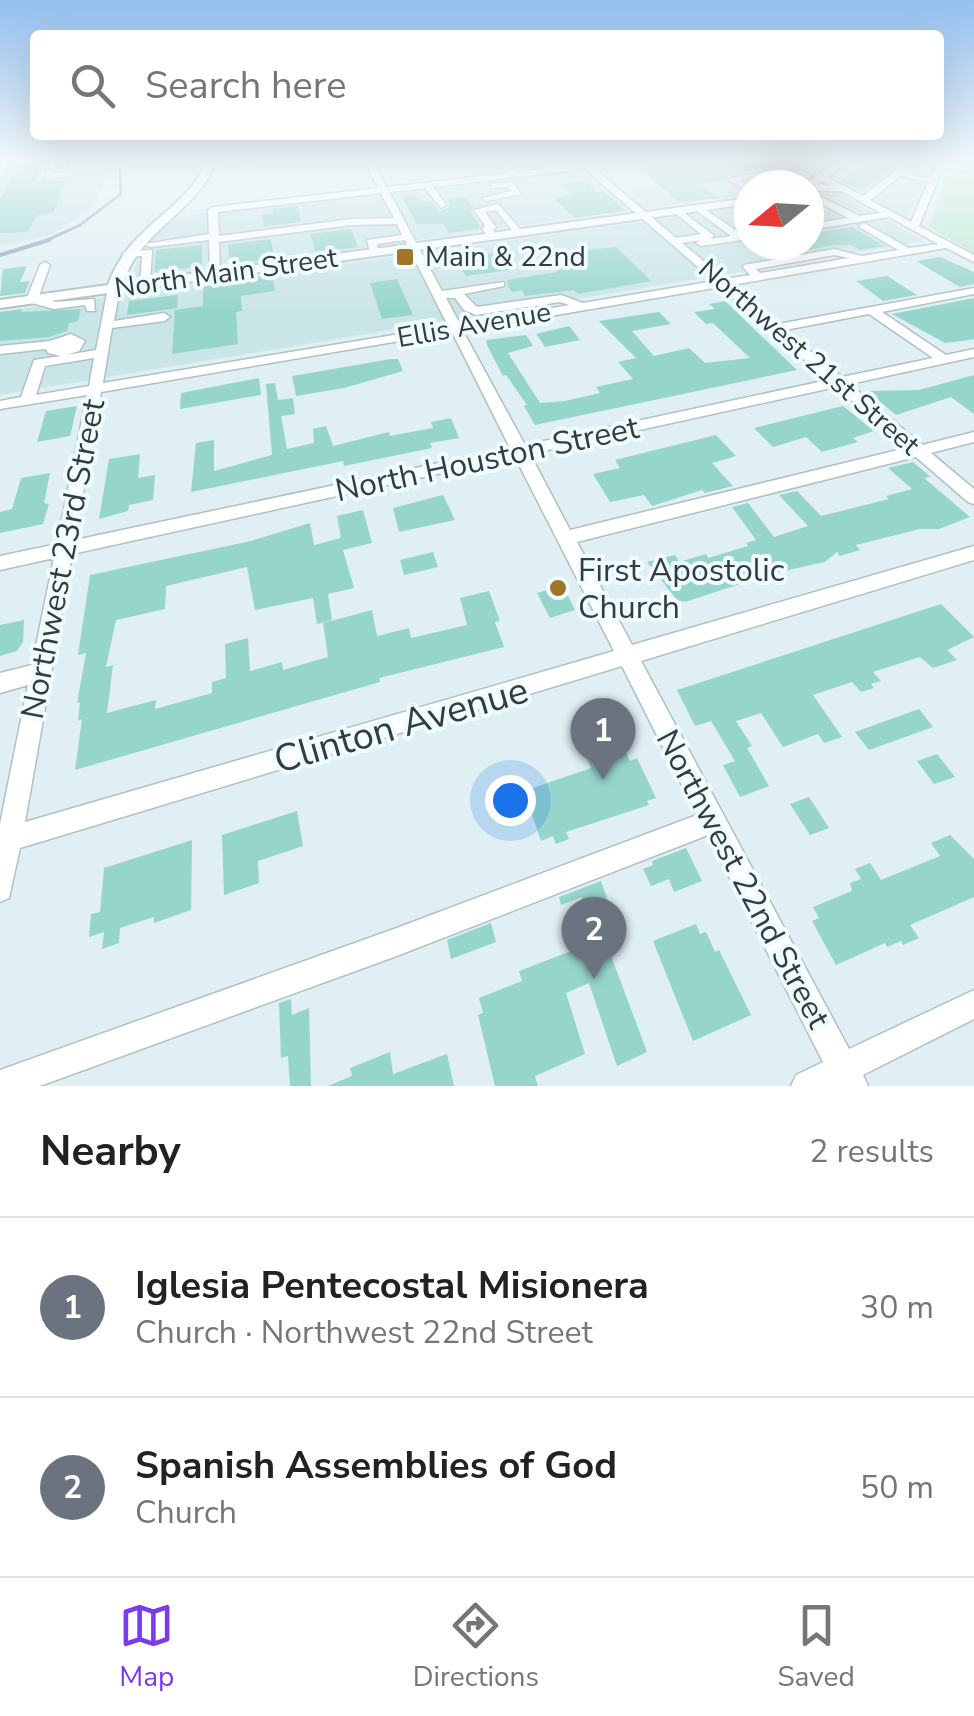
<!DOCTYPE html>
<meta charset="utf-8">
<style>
:root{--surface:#fff;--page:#f2f2f2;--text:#222;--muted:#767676;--line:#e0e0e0;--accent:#7c3aed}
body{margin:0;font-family:"Nunito Sans",sans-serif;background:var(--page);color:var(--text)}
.compass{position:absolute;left:734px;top:170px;width:90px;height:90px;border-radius:50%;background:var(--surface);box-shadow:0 10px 40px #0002;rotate:252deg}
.you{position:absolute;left:510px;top:800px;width:35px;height:35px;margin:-25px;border:8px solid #fff;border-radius:50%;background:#1a73e8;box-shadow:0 0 0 15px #1a73e833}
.badge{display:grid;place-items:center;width:65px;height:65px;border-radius:50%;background:var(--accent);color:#fff;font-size:32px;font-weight:700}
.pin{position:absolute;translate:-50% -82px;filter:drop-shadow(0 2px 5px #0008)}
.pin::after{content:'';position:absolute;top:52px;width:35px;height:30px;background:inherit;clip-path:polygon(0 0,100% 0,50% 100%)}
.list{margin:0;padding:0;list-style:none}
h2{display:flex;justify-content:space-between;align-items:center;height:130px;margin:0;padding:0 40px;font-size:42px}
h2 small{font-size:32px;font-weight:400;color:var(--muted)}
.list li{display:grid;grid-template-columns:65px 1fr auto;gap:30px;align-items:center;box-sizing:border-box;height:180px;padding:0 40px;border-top:2px solid var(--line)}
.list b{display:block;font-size:38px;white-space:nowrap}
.list p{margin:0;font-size:32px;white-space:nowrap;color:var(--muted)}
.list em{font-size:32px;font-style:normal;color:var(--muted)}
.icon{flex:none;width:55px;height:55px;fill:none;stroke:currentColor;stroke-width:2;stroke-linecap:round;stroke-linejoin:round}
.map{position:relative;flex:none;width:974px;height:1086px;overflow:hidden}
.search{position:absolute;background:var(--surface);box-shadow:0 10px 40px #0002;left:30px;right:30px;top:30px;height:110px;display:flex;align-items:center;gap:25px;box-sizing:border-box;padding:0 35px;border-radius:10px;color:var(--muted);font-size:38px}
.sheet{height:490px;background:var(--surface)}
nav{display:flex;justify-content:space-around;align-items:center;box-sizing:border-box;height:140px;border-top:2px solid var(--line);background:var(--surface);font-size:28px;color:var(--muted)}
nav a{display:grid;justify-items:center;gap:5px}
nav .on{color:var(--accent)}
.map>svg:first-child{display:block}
.built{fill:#cae5e8}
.green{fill:#bcebcf}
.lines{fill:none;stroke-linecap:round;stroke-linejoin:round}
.stream-far1{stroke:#8fa3c1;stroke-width:2.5}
.stream{stroke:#8fa3c1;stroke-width:4}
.building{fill:#96d5cb}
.minor-casing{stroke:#b0c0c3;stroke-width:3}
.major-casing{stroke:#b0c0c3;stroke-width:4}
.minor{fill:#fff;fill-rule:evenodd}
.major{fill:#fff;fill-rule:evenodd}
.poi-dot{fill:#9e7624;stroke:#eefcff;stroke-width:4}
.labels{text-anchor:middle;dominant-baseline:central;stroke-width:8;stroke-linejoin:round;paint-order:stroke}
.far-poi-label{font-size:28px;fill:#353c3d;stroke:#eefcff;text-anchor:start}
.far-street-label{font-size:28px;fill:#353c3d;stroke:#eefcff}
.street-label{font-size:32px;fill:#353c3d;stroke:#eefcff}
.poi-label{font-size:32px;fill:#353c3d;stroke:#eefcff;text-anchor:start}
.near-street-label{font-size:38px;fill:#353c3d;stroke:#eefcff}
</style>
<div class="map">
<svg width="974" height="1086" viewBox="0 0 974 1086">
<rect width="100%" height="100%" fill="#dfeff3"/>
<path class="built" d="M0,160h115l-22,47 -42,28 -51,11z
M865,160h68l-26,58 -70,-37z
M787,164l18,11 -17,10h-39v9l-618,86 10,-31 12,-16 17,-14 32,-6 381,-45 26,23 153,-20z
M831,189l93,52 -924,154v-83l749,-105v38h60v-50z"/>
<path class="green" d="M950,168l24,3v82l-45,-26z"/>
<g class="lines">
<path class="stream-far1" d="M43,242l37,-17 41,-31 -1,-34"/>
<path class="stream" d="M0,255l49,-15"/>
</g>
<path class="building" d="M45,160l-10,22 31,-2 -13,33 -15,2 -11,17 -27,1v-34l20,-36z
M713,160h30l7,4 32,-4 20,14 -22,6 -20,-12 -34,7 -2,5 -26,4 22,14 -41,4 -41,-34z
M870,160l35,4 -12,4 -30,23 -22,-11z
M585,181l12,11 7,-1 22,20 -52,7 -20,-20 18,-3 -12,-11z
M415,194l5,8 10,-1 10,11 10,-6 -4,-7 19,-2 8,10 -2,5 9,14 -2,3 -29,4 -6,-9h-26l-16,-29z
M298,206l3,16 -37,4 -2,-11 11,-1 -1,-5z
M852,227l33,19 -25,4 -9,-5h-18l-24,5v-16z
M351,229l7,18 -42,6 -6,-19z
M271,239l3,19 -44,7 -2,-20z
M202,245v21l-48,6 2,-22z
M616,247l35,34 -73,13 -4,-4 -49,6 -3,-6 -10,2 -4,-6 -1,-6 51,-8 -14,-17z
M497,253l12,17 -43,6 -12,-18z
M940,257l34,15v12l-14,3 -44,-26z
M27,266l-7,16 10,-1 -5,12 -25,3 3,-27z
M272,274l3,17 -34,5 1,15 -6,1 2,32 -66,10 3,-44 28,-4v-19z
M887,276l30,19 -34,6 -27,-20z
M397,279l16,36 -31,4 -12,-36z
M178,295l-1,13 -50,7 2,-14z
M974,298v41l-11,2 -18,2 -53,-29z
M725,301l72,69 -262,55 -11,-19 3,-1 -21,-30 -3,1 -16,-31 -1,-5 40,-5 7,11 -25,7 32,50 25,-2 35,-8 -4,-6 37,-8 -15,-17 18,-4 -37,-37 60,-9 12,12 -39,7 22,25 35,-8 16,15 45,-5 -37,-35 -7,1 -12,-12 21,-3 -6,-5z
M22,309l-1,3 60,-3 -3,12 -9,2 -2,8 -18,6 -49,4v-29z
M569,326l11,14 -35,7 -9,-13z
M391,359h7l5,12 -59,17 -48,8 -4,-20z
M974,375v39l-23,-17 -55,18 -29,-24 52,-1z
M259,378l2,17 -81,14 1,-16z
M275,383l3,17 15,-2 2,16 -14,2 6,33 27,-6 -1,-14 13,-3 7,20 56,-14 1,4 43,-8 -2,-6 20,-4 8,20 -29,5 2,5 -88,18 -1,-5 -152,31 5,-49 18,-3v31l58,-16 -6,-71z
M77,406l-7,30 -33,6 9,-31z
M843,406l31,25 -21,7 5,4 -36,10 -16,-15 -33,10 -19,-19z
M716,435l20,21 -24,7 21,23 -28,7 -3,-3 -50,16 -8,-11 -34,7 -17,-28 27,-6 -5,-8z
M140,454l-2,24 17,-3 -2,25 -24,5 -1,6 -29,8 10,-60z
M913,462l18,15 -7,1 46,39 -31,12h-19l-64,16 4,5 -20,6 -3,-4 -12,10 -55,12 -85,28 -8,-2 -30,-38 28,-7 4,7 27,-8 2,4 40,-12 -2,-3 10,-3 -24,-33 16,-4 26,34 34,-11 -29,-31 18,-4 24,25 68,-17 -3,-3 26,-7 -24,-21z
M50,473l-6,30 5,1 -6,20 -43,9v-21l12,-3 9,-31z
M443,495l12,25 -56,12 -6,-24z
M363,510l9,33 -29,7 11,38 -26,6 4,26 -15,4 -4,-26 -58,12 -8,-43 -81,19 -1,23 -49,11 -10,47 7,-2 -6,48 49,-13 -1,9 57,-16v-11l14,-4 -1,-34 23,-6 2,33 32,-9 1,8 45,-13 -5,-34 49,-13 5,26 32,-8 2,10 56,-13 -7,-27 29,-7 11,30 -5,1 9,25 -125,31 1,4 -305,88 7,-51 -4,2 2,-19 -3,1 9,-50 -8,2 12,-80 161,-34 59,-18 4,22 27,-7 -4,-22z
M433,552l5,15 -34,8 -4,-15z
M558,587l6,1 11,22 -25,8 -13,-25z
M941,604l33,33 -27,13 10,10 -24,8 -13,-11 -47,15 8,9 -10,3 3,4 -13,4 -9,-10 -39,13 29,42 -18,6 -6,-9 -35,13 -22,-34 -25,8 16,25 -5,2 22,38 -29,11 -17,-32 12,-4 -24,-40 -16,5 -18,-36z
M24,620l-1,22 -6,9 -17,5v-31z
M919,709l14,18 -64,23 -14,-18z
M608,714l22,47 7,-3 19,40 -9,3 2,4 -83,27 3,7 -13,5 -3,-8 -12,5 -17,-50 67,-23 -18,-43z
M937,754l18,23 -21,7 -17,-23z
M809,797l20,31 -19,7 -20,-31z
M297,811l6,35 -45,15 1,22 -35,12 -2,-60z
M950,835l24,24v38l-64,28 9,13 -16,7 -2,-4 -14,6 -2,-4 -49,22 -24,-44 7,-3 -6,-11 39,-16 -2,-8 11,-4 -6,-10 15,-6 11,17 59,-24 -9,-13z
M192,840l-1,70 -37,13v-6l-34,11 -1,15 -17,6 2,-17 -15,5 2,-23 9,-2 4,-44z
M686,848l16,33 -28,11 -5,-13 -18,7 -8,-17 10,-4 -1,-4z
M601,881l7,20 -22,8 -4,-12 -21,8 -2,-8z
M491,923l5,19 -45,17 -4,-19z
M696,924l4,10 6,-2 9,20 4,-2 32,65 -58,26 -40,-100z
M601,929l46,123 -30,14 -28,-83 -23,10 19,61 -50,22 3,10h-43l-17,-71 5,-2 -4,-15 43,-17 -3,-10 55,-21 -3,-9z
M291,999l1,16 17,-7 2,78h-21l-2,-30 -7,2 -2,-55z
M390,1052l3,22 54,-20 7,32h-126l24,-10 -2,-8z"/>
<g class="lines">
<defs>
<path id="minor" d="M4,160h8l-12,18v-11z
M52,160h8l-7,14 14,-3 5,-11h8l-7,15 -29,5z
M224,160h29l-41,5 -4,-2z
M364,160h8l15,27 121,-14 -12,-13h8l12,12 64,-7 -5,-5h8l5,4 59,-4 -53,8 82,70 25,-4 -26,-21v-4l3,-1 34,26 2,2 -4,3 21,-3 -35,-26 -2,-2 5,-3 42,29 8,-1v6l-48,7 -5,-3 4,-3 -18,3 43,36 25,-4 -7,-8 1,-2 90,-16 28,7 36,-6 -37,-22 -2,-2 5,-3 45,25 29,-4 -49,-27 -80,13v-6l39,-6 -39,-21v-6l50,25 22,-3 -96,-53h9l69,36 32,-25 35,7 8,-18 36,7v4l-31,-4 -24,59 55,29v7l-28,-14 -214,37 46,39 196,-36v6l-92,18 64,43 28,-6v8l-124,27 72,61 52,-13v10l-43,11 43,36v15l-6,-2 -52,-45 -339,85 55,103 342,-99v14l-333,101 208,388 125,-59v29l-111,56 5,11h-77l5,-11 27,-13 -115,-227 -314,122 -354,129h-40v-16l394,-141 303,-114 -75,-149 -602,182 -11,50 -9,4v-78l28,-139 -28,8v-20l32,-8 22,-107 -54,12v-14l57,-12 30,-149 -87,14v-8l21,-4 13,-37 27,-4 -13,-3 -2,-4 -46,5v-8l50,-5 21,-7 14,7 -6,10 -13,4 30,-5 12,-62 6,-3 6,3 -6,33 50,-8 6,4 -6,4 -52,7 -9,55 345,-57 -43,-86 -28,4 2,10 -9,-2 -3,-12 35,-5 -5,-11 -45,1 -133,17 1,32 -5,3 -5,-3 -1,-34 -59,7 -5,-3 64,-10 -1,-24 5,-3 165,-19zM585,169l129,112 -131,22 -22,-8 -84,12 -13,-13 40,-8v-4l-62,9 -53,-99 36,-4 16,20 5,-3 -13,-18zM900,176l28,6 -17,40 -41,-22zM381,193l13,25 -42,1 -133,17 -1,-24zM834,255l15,3 -89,15 -4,-4zM720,287l108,93 -303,65 -62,-114zM446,298h9l9,12 12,5 84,-13 9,3 -109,19zM869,314l64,44 -91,19 -57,-47zM452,332l58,116 -435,92 26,-148zM94,358l-5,28 -53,9 9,-29zM836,387l70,61 -336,82 -40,-76zM515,457l99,194 -589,171 47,-268z
M761,172l21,13h-10l-12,-7 -21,2 10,6v7l-22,-14z
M513,182l8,12 -35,7 -4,-3 30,-7 -4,-4 -17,1v-4z
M498,204l24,27v4h-6l-20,-25 -11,2 11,15 -3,3 4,6 -8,2 -7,-9 3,-3 -11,-16z
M152,250l-2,34 -10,2 2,-30 -15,1 -5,-3 5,-3z
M45,262l5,3 -11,31 16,6 39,-3 1,12h-8l-2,-6 -31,4 -26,-7 -2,-2 14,-35z"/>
<path id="major" d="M207,160h10c-19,52 -77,69 -94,123l626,-85v6l-749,104v-8l108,-15c21,-61 78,-72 99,-125z
M840,160h11l-34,24 30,3 4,5 -42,-2v-5h-6z"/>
</defs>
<use href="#minor" class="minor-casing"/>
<use href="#major" class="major-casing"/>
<use href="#minor" class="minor"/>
<use href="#major" class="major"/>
</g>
<linearGradient id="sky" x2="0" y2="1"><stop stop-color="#94bfef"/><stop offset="0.51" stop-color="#f1f8fa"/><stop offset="1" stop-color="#f1f8fa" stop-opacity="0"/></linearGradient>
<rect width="974" height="312" fill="url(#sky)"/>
<g class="poi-dot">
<rect x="395" y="247" width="20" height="20" rx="5"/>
<circle cx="558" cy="588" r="10"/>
</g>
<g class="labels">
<g class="far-poi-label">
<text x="425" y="257">Main &amp; 22nd</text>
</g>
<g class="far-street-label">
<text transform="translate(226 273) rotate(-8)">North Main Street</text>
<text transform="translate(474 325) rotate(-10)">Ellis Avenue</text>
<text transform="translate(809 357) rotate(41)">Northwest 21st Street</text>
</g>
<g class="street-label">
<text transform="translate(487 459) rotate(-12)">North Houston Street</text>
<text transform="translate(63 559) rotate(-79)">Northwest 23rd Street</text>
<text transform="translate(743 879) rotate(62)">Northwest 22nd Street</text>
</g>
<g class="poi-label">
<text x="578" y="570">First Apostolic<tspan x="578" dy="37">Church</tspan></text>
</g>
<g class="near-street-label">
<text transform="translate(401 725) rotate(-16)">Clinton Avenue</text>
</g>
</g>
</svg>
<svg class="compass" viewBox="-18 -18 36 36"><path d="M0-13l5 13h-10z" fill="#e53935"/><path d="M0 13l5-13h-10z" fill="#767676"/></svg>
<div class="you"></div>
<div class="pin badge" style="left:603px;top:780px;background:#6b7280">1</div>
<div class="pin badge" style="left:594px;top:979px;background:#6b7280">2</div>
<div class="search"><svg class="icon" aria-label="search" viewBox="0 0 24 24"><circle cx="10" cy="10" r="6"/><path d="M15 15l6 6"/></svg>Search here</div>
</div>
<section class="sheet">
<h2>Nearby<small>2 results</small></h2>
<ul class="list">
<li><span class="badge" style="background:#6b7280">1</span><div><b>Iglesia Pentecostal Misionera</b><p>Church · Northwest 22nd Street</p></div><em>30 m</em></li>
<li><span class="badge" style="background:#6b7280">2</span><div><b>Spanish Assemblies of God</b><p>Church</p></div><em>50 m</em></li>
</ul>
</section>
<nav>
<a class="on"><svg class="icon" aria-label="map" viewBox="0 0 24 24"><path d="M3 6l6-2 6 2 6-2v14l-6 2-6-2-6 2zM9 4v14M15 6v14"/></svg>Map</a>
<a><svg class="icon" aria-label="directions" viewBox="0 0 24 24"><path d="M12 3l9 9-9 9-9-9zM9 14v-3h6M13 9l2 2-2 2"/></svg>Directions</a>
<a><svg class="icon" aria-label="saved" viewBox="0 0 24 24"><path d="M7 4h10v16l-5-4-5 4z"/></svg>Saved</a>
</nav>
